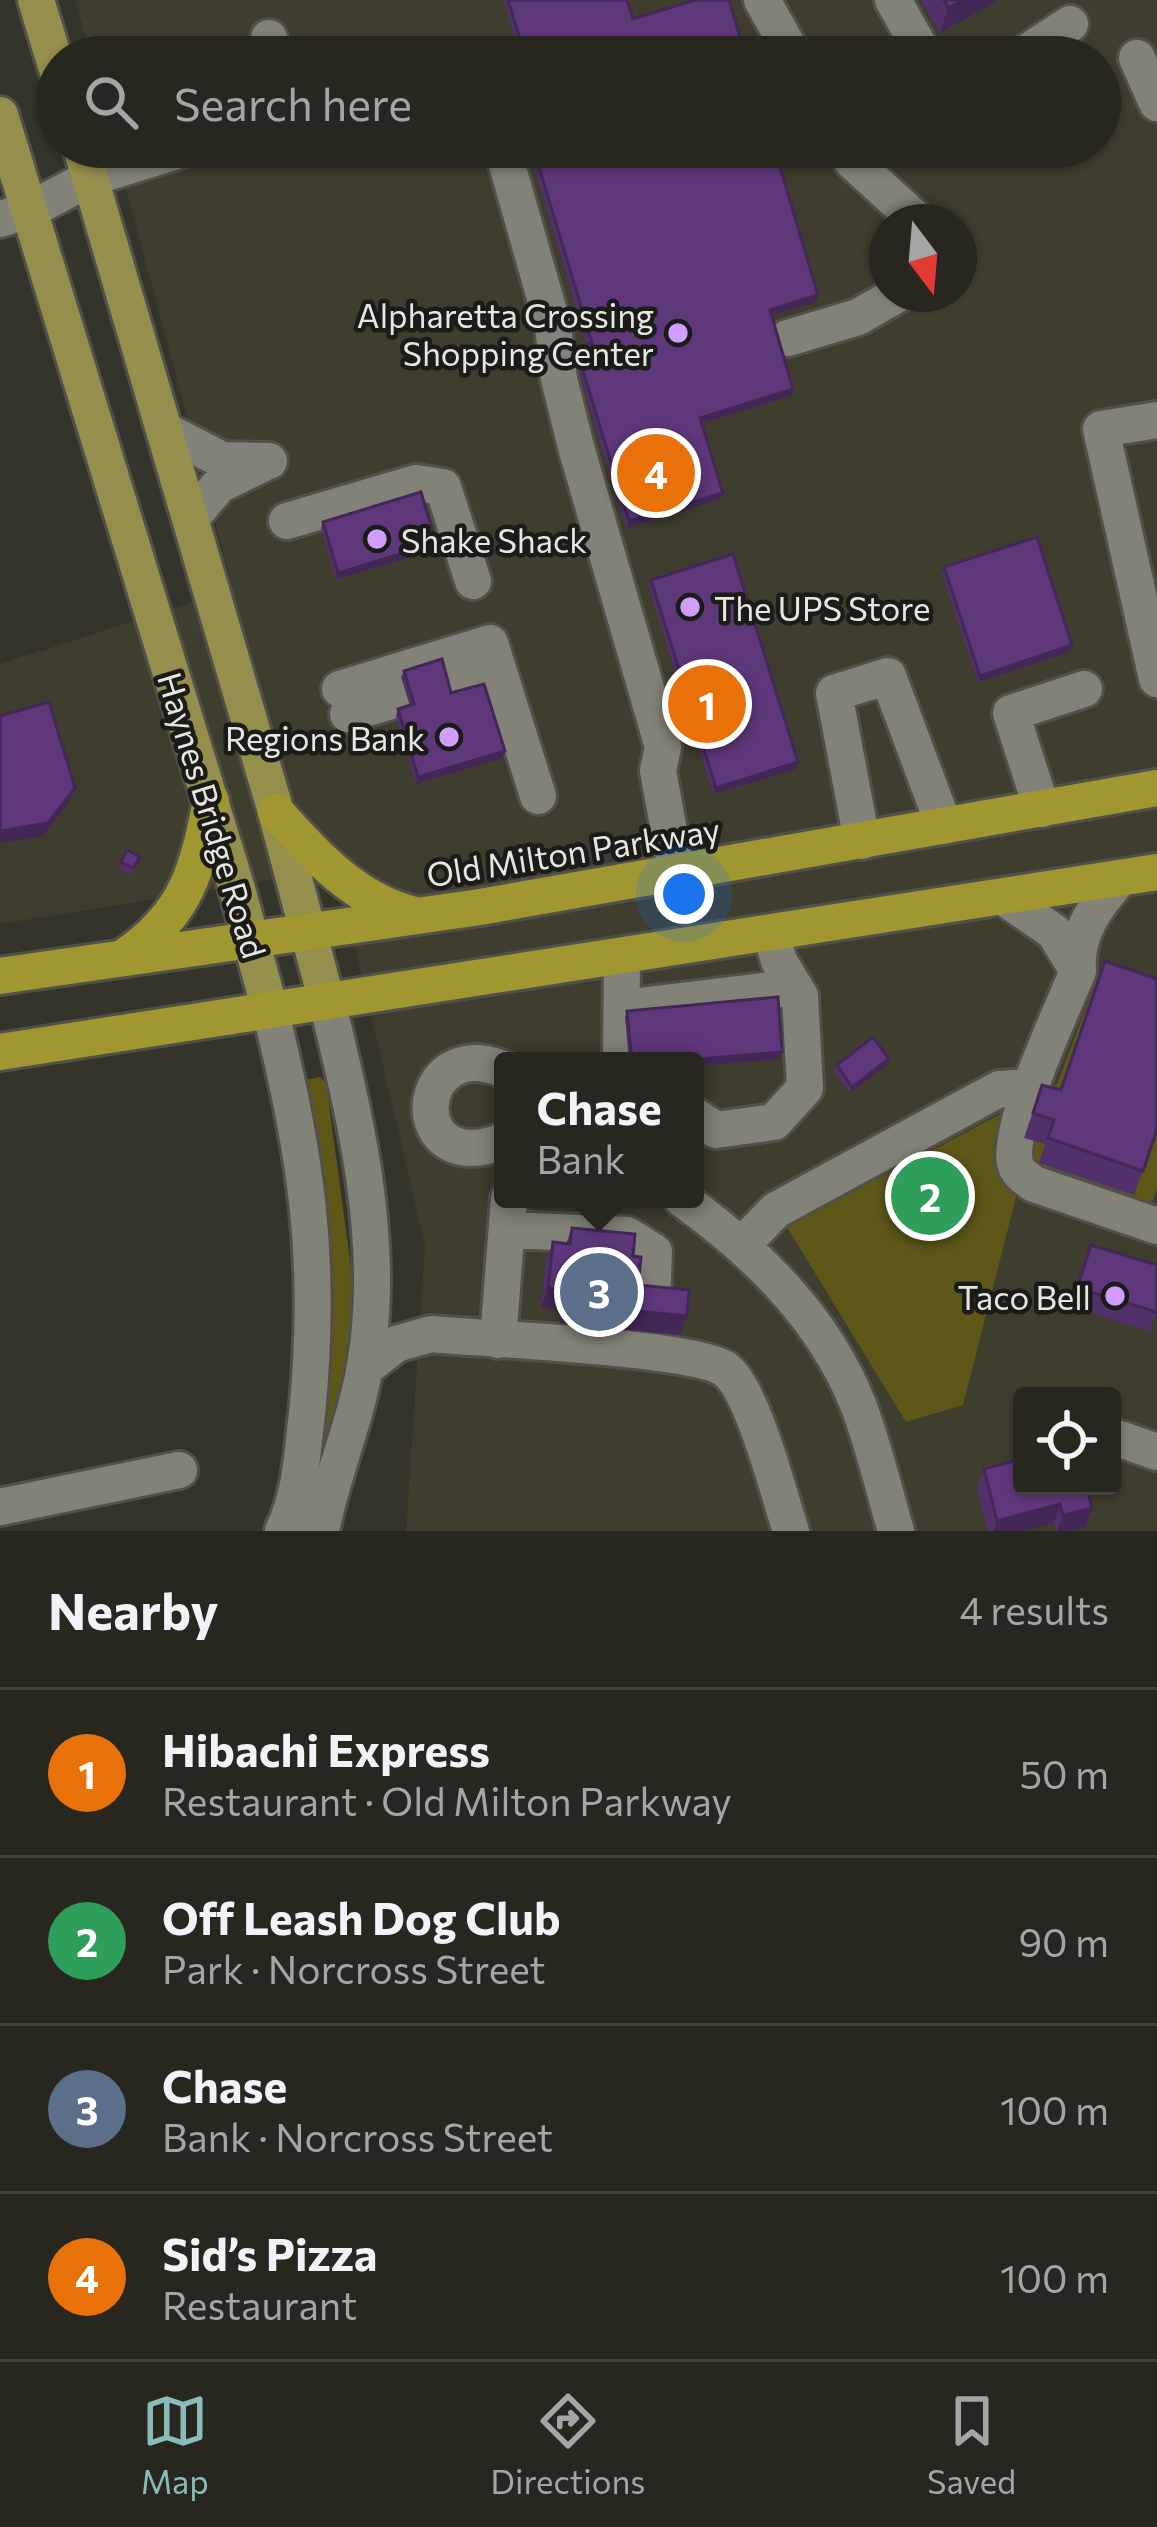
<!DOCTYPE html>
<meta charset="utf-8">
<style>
:root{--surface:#272720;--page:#33332d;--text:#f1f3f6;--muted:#a4a5a5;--line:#43443e;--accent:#8bbbb9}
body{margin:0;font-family:Commissioner,sans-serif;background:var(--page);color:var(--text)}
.controls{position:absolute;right:36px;bottom:36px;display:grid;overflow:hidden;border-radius:12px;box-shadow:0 3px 9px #0004}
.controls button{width:108px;height:108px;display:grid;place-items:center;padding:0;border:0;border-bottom:3px solid var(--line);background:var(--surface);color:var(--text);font:60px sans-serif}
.compass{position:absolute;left:869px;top:204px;width:108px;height:108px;border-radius:50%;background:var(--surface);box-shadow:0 3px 9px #0004;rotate:164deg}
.you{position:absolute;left:684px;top:894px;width:42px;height:42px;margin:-30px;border:9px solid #fff;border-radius:50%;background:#1a73e8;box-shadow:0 0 0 18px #1a73e833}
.badge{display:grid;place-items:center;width:78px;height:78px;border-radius:50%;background:var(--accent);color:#fff;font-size:39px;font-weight:700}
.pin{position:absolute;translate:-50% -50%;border:6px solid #fff;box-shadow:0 3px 12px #0006}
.popup{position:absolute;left:494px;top:1052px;width:210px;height:156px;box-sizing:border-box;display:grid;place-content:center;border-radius:12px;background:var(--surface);filter:drop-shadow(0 3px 9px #0005);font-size:39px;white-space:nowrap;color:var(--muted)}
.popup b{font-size:45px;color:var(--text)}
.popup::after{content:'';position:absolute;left:50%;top:100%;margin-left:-24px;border:24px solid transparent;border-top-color:var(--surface)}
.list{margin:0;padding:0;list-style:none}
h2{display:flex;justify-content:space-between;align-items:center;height:156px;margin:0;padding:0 48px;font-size:51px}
h2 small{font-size:39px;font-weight:400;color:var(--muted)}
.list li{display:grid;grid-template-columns:78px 1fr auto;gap:36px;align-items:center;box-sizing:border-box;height:168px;padding:0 48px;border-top:3px solid var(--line)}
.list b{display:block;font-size:45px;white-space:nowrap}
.list p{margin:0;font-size:39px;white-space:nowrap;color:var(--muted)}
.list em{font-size:39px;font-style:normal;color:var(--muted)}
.icon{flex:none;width:66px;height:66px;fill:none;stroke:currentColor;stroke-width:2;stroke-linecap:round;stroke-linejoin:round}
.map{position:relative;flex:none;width:1157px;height:1531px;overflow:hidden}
.search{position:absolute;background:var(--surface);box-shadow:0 3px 9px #0004;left:36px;right:36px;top:36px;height:132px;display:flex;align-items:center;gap:30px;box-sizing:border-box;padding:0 42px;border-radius:66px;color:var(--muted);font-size:45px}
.sheet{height:828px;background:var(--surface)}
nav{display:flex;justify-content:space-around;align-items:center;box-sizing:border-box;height:168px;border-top:3px solid var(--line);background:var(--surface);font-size:33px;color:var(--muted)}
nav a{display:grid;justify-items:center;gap:6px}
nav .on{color:var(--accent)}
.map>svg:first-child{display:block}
.built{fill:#3e3d2e;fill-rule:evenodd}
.green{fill:#5d5818}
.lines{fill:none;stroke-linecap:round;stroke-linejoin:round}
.minor-casing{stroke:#515049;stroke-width:42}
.major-casing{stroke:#515049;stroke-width:42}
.highway-casing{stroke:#515049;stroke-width:42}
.minor{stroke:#828278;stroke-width:36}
.major{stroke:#948f4d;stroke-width:36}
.highway{stroke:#a09730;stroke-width:36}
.wall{fill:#52306b}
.shaded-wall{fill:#422757}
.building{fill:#5f387c;stroke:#422757;stroke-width:3}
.poi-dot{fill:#d29dfd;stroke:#1b1b17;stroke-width:4.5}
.labels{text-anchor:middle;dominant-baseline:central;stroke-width:9;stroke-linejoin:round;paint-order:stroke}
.poi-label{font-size:33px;fill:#e7e6e1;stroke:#1b1b17;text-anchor:end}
.street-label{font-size:33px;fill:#e7e6e1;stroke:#1b1b17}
</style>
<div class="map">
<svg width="1157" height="1531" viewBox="0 0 1157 1531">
<rect width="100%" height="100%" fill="#34342b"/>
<path class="built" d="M75,0h1082v1531h-751l19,-286 -88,-376 -337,55v-260l233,-75 -118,-442h985v-90h-1009zM887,222h72v72h-72zM503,1061h192v138h-192zM1022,1396h90v90h-90z"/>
<path class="green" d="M1097,979l60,18v191l-6,17 -126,-43 -62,243 -57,17 -119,-195 270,-143z
M320,1077l6,6 33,244 -47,204h-14l3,-442 4,-9z"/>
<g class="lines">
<defs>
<path id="minor" d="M762,0l32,57
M893,0l32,57
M269,38l5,19
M1020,57l50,-33
M1137,58l20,45
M502,147l51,179 6,53 17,68 87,300 -5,24 19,103
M845,147l7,14 67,61
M0,219l30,-9 60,-32 99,-31
M788,338l70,-21 40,-23
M1157,420l-56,9 56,250
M166,431l56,29 47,1
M191,518l28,-33 43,-21
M287,521l129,-38 27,4 30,94
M445,685l53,-16 40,127
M340,689l150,-46 8,26
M348,714l59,-18
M1042,809l-31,-96 73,-24
M862,841l-28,-148 54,-17 56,150
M1119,879c-23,27 -44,54 -41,92 -16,39 -71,155 -63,192 2,10 11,15 19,21l123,42
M1005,898l49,34 24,39
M623,1008l172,-21
M270,1010c37,146 52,253 37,404 -5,39 -6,81 -24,117
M621,1061l1,-105
M503,1069c-92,-37 -101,112 0,72
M695,1116l21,14 58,-8 31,-34 -5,-92 -21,-35 -8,-28
M682,1199c75,54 143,120 177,208 15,40 25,83 37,124
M508,1230l119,5 27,17 -2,48
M742,1245l34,-35 223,-121 31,-2
M498,1340l11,-141
M364,1369l32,-25 35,-10c52,5 261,13 294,35 28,20 54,127 66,162
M1120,1439l37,13
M0,1507l179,-37
M321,1531c11,-58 36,-112 45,-171 19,-118 -10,-243 -39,-358"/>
<path id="major" d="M36,0l21,69
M0,115l237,774 33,121
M81,147l195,665 51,190"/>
<path id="highway" d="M276,812c38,43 81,90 139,103
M127,955c60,-42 70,-84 84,-154
M0,976l480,-69 677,-119
M0,1052l1157,-180"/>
</defs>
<use href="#minor" class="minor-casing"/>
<use href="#major" class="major-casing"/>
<use href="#highway" class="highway-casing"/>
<use href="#minor" class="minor"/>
<use href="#major" class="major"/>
<use href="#highway" class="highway"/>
</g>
<path class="wall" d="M504,0h123l6,19 113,38h-244l2,-6 14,-4z
M921,0h77l-58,33z
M528,147h246l42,155 -45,13 20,81 -89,27 21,70 -3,6 -94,29 -52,-173 2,-7 12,-3z
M323,522l111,28 -98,29 -15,-51z
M944,567l128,78 -2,7 -92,30 -36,-108z
M651,580l145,189 -83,25 -64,-207z
M404,671l47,22 51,65 -86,26 -20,-68 2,-7 12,-3 -9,-29z
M127,850l10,14 -6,11 -12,-7z
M627,1011l153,48 -85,7v-5h-66l-4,-44z
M837,1065h50l-37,28 -16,-22z
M1042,1085l19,5 96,39 -23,66 -95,-32 6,-19 -21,-6z
M572,1228l61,28 5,29 42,50 -120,-12 1,-14 -20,-2 5,-46 7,-19 13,2z
M1091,1245l66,65 -7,21 -79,-24z
M984,1469l111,17 -5,14 2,8 -7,19 -17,4h-12l-2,-8 -31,8h-35l-11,-43z"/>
<path class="shaded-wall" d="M964,0h34l-58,33 8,-25z
M818,295l-2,7 -49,15 3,-7z
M793,389l-2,7 -93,28 2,-6z
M723,493l-3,6 -94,29 3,-7z
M436,543l-2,7 -98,29 2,-6z
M1072,645l-2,7 -92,30 2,-6z
M505,751l-3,7 -86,26 2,-7z
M798,762l-2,7 -83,25 3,-6z
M75,788l-5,13 -27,35 -43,7v-12z
M782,1052l-2,7 -85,7v-5h-17z
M889,1059l-2,6 -37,28 2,-6z
M548,1288l20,2 -7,19 -20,-2z
M567,1304l120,12 -7,19 -120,-12z
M1060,1504l-6,19 -31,8h-29l3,-10z
M1092,1508l-7,19 -17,4h-11l6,-16z"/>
<path class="building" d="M508,0h119l6,19 62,-19h34l17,57h-241l-1,-6 18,-5z
M944,0h20l-16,8z
M533,147h241l44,148 -48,15 23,79 -93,29 23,75 -94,28 -53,-173 16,-5z
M421,492l15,51 -98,30 -15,-51z
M1037,537l35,108 -92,31 -36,-109z
M733,554l65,208 -82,26 -65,-208z
M442,659l9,34 33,-9 21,67 -87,26 -20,-68 16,-5 -10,-33z
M49,702l26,86 -27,35 -48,8v-115z
M127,850l13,7 -7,11 -12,-6z
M1105,961l52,18v150l-14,42 -95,-33 6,-18 -21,-7 9,-28 19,5z
M778,997l4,55 -104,9h-46l-5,-50z
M873,1037l16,22 -37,28 -15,-22z
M572,1228l63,6 -2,22 8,1 -3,28 51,5 -2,26 -120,-12 1,-14 -20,-2 5,-46 17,2z
M1091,1245l66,20v47l-80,-24z
M1022,1459v27h69l-4,3 5,19 -29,7 -3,-11 -63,17 -13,-52z"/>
<g class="poi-dot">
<circle cx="678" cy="333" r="12"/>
<circle cx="377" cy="539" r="12"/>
<circle cx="690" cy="607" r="12"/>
<circle cx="449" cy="737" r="12"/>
<circle cx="1115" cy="1296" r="12"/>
</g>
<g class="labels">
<g class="poi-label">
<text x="654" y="314">Alpharetta Crossing<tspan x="654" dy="38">Shopping Center</tspan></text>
<text x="401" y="539" text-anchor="start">Shake Shack</text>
<text x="714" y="607" text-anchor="start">The UPS Store</text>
<text x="425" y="737">Regions Bank</text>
<text x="1091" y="1296">Taco Bell</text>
</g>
<g class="street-label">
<text transform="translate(213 815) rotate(73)">Haynes Bridge Road</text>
<text transform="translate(573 851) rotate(-9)">Old Milton Parkway</text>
</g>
</g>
</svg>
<div class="controls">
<button><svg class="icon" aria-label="locate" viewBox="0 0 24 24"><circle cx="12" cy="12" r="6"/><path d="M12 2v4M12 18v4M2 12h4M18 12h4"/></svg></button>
</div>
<svg class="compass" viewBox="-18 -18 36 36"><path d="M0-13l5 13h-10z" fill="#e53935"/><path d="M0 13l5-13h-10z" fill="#a4a5a5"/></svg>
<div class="you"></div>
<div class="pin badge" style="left:707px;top:704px;background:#e8710a">1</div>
<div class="pin badge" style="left:930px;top:1196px;background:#2e9e5b">2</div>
<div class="pin badge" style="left:599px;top:1292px;background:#5c6f8a">3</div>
<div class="popup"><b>Chase</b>Bank</div>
<div class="pin badge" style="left:656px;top:473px;background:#e8710a">4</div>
<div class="search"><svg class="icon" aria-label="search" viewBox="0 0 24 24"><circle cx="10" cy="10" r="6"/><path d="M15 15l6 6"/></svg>Search here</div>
</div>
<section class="sheet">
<h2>Nearby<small>4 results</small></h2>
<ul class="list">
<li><span class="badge" style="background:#e8710a">1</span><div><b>Hibachi Express</b><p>Restaurant · Old Milton Parkway</p></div><em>50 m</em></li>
<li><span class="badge" style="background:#2e9e5b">2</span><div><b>Off Leash Dog Club</b><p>Park · Norcross Street</p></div><em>90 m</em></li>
<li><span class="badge" style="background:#5c6f8a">3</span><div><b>Chase</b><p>Bank · Norcross Street</p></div><em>100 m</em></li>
<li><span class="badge" style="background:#e8710a">4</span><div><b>Sid’s Pizza</b><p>Restaurant</p></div><em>100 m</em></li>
</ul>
</section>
<nav>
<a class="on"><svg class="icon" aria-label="map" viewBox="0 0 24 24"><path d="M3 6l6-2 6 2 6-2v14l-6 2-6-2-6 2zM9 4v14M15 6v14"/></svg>Map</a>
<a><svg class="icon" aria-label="directions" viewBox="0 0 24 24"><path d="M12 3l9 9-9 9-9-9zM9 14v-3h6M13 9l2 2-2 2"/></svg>Directions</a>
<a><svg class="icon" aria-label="saved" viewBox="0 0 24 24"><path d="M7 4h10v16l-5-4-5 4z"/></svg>Saved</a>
</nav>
